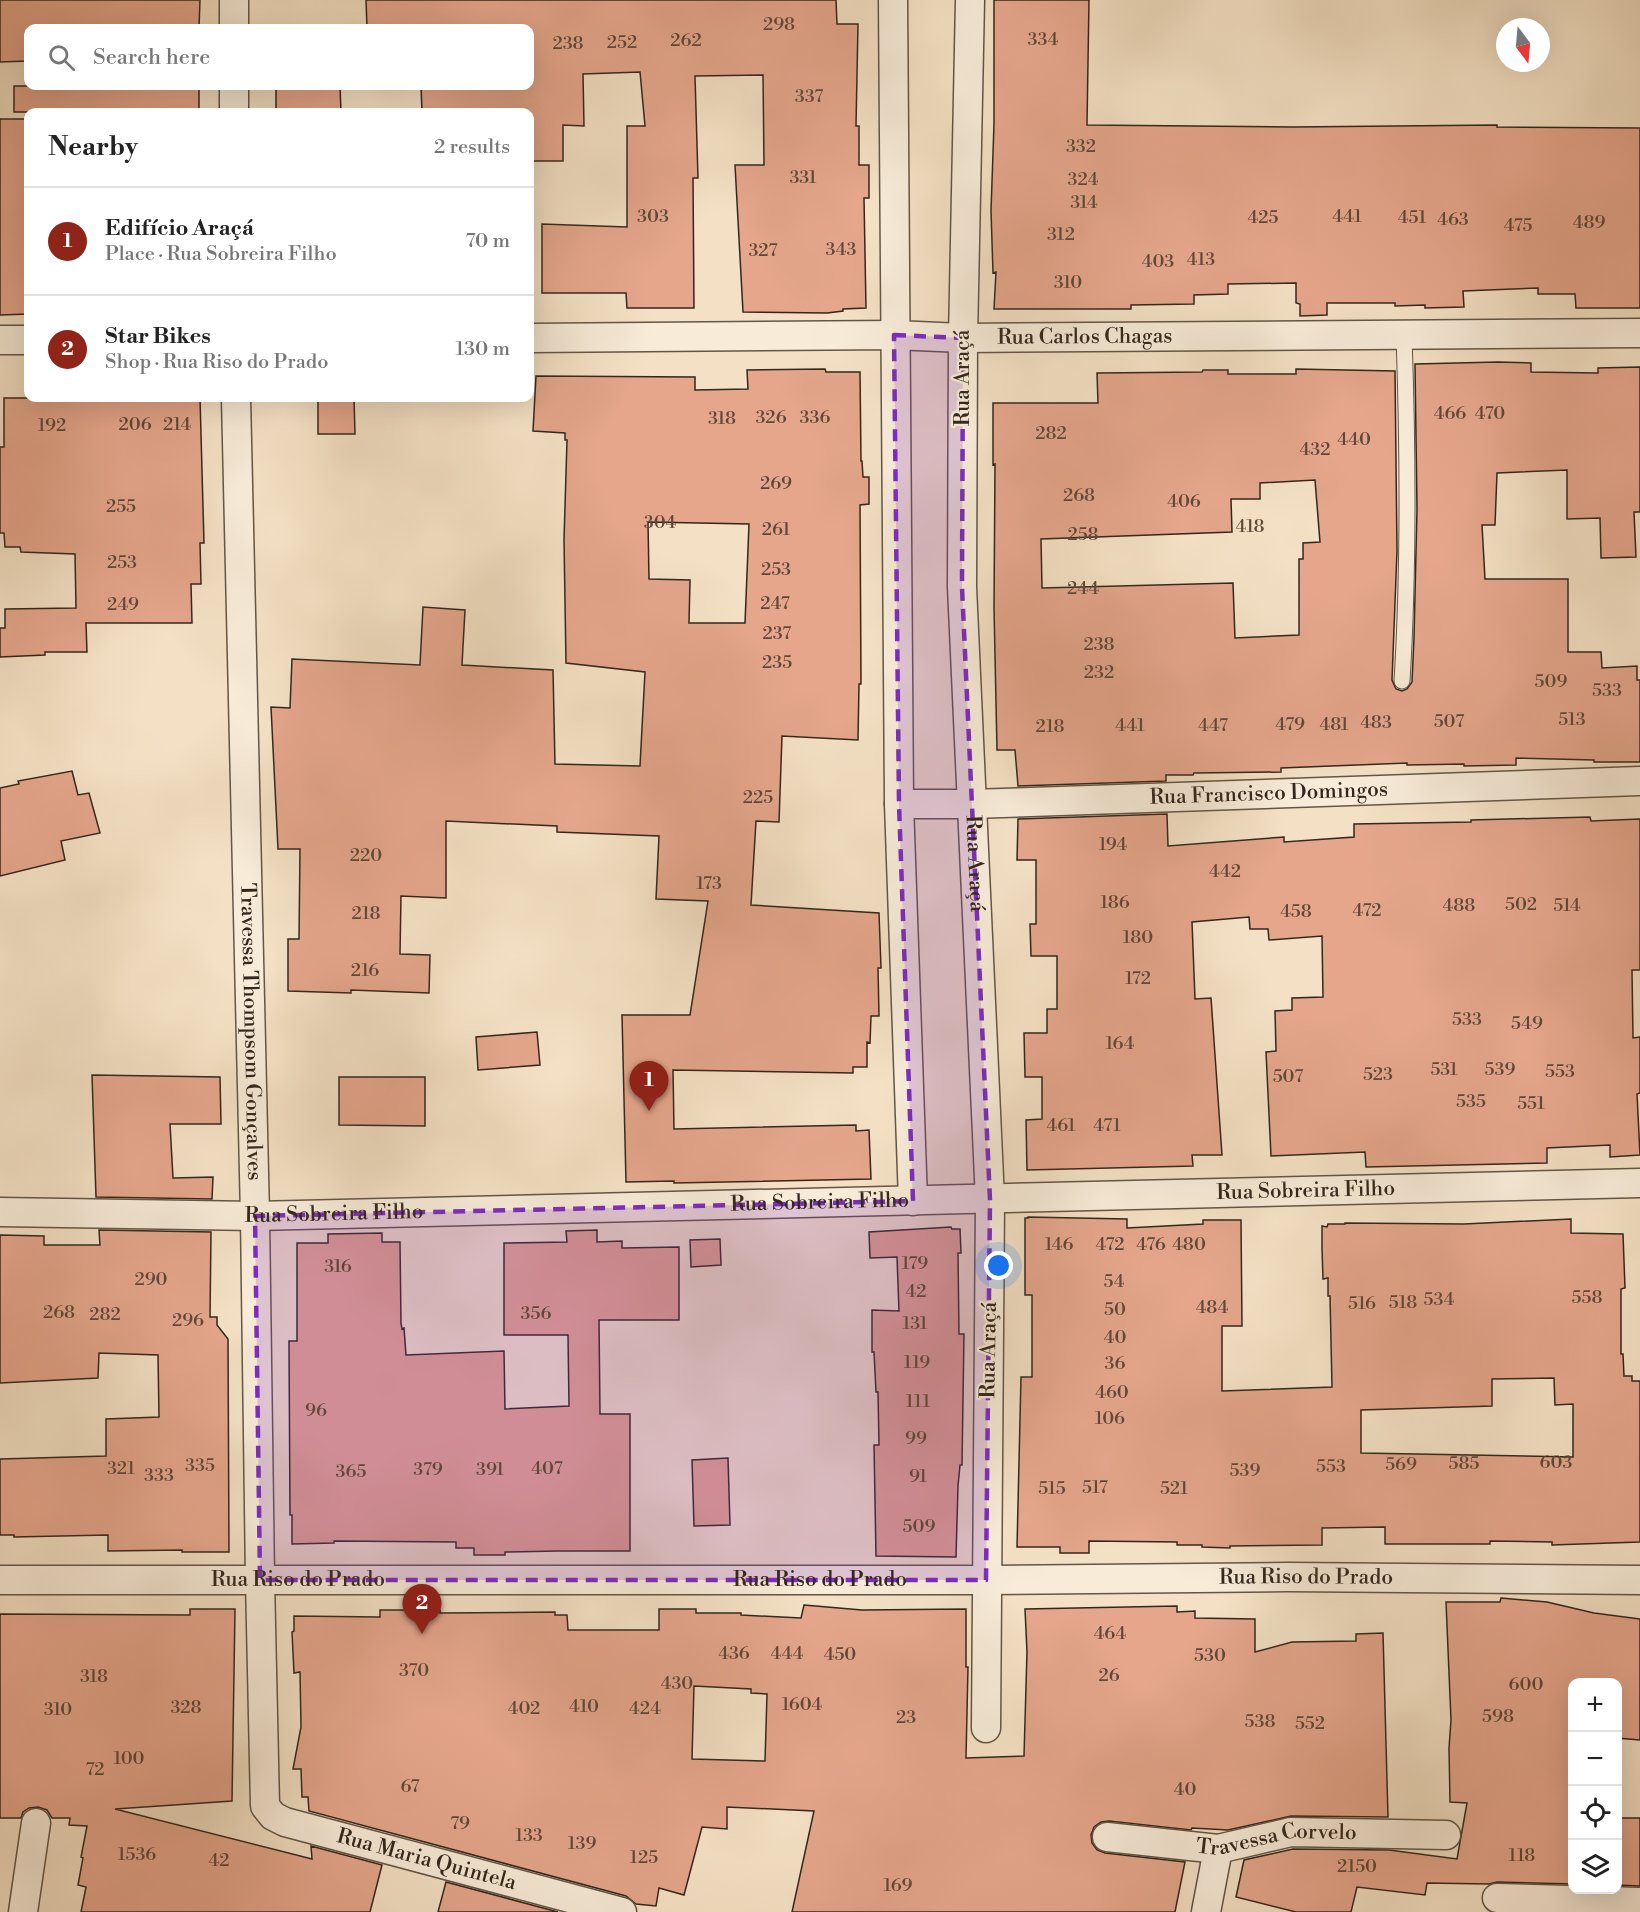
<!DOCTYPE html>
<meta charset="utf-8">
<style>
:root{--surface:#fff;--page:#f2f2f2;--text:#222;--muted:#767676;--line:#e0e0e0;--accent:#8f2418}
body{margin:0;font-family:"Libre Bodoni",serif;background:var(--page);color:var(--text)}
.controls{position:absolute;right:18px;bottom:18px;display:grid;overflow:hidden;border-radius:12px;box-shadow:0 6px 24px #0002}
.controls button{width:54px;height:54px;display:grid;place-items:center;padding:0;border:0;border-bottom:2px solid var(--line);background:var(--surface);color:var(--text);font:30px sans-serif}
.compass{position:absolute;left:1496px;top:18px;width:54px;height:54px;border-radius:50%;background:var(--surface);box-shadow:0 6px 24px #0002;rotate:164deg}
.you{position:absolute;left:999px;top:1266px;width:21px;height:21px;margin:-15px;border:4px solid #fff;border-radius:50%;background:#1a73e8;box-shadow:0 0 0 9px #1a73e833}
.badge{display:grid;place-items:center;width:39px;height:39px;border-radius:50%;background:var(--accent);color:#fff;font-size:20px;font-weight:700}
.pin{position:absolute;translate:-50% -50px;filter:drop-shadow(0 2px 3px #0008)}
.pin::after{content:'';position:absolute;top:32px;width:21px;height:18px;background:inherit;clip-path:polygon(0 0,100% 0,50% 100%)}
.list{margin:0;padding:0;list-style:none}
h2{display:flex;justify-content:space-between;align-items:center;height:78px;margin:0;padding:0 24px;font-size:26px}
h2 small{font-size:20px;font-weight:400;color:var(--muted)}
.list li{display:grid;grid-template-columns:39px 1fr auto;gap:18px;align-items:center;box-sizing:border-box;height:108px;padding:0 24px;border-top:2px solid var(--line)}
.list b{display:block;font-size:22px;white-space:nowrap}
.list p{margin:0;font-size:20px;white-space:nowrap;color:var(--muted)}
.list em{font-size:20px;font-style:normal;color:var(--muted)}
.icon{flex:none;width:33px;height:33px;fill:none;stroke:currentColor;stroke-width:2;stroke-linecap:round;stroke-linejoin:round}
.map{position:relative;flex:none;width:1640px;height:1912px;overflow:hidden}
.search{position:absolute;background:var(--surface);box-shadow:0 6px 24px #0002;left:24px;top:24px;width:510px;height:66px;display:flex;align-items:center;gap:15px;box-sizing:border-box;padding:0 21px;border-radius:12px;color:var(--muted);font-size:22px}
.panel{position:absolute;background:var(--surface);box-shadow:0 6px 24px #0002;left:24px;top:108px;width:510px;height:294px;border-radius:12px}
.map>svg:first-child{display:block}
.building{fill:#e5a68c;stroke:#32271d;stroke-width:1.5;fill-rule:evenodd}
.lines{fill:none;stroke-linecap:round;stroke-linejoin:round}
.lane-casing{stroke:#625647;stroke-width:17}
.street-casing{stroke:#625647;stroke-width:31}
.lane{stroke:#f8ecd9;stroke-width:15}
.street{stroke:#f8ecd9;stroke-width:28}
.marked{fill:#7b2cbf;fill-opacity:0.2;stroke:#7b2cbf;stroke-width:4.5;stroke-dasharray:12 8;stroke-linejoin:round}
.labels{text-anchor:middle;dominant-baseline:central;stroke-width:4.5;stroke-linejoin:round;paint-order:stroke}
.number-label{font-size:18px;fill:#5f4739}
.street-label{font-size:21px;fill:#32271d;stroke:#f8ecd9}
</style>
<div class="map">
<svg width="1640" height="1912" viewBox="0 0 1640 1912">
<rect width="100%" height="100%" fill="#f4e1c5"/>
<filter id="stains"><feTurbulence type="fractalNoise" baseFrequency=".00333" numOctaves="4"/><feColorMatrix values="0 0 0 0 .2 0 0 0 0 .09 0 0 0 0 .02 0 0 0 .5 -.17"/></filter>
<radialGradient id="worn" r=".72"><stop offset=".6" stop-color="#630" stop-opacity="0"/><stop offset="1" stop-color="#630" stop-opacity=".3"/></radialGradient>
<path class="building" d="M0,0h200l-1,28h-171v33l-28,1z
M366,0h470l1,24h21l-2,102h3v39h10v33h-5l2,110 -23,1v2l-16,2 -84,-1 -8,-147h29l-1,-90 -68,1 3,102h-5l1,130h-67l-1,-15h-84v-69l85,3v-101h18l-5,-54 -57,2 1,52 -21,-1v36h-33v-49h-108l-1,-26h109v-58h-163z
M994,0h95l-2,125 206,2 204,-2v2l143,1v180h-64l-1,-14h-37v-6l-75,3 1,16 -39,1v-3l-30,1v-3h-68v12l-27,1v-12l-4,-1v-20l-68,1v10l-34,1v9l-63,1v4h-137l2,-37 -3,1 -2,-62 3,-87z
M14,86h185v26h-185z
M276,86h64l1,26h-65z
M0,119h28v195l-28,1z
M1498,362l33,1v9l67,1v-5l42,-1v145h-6l2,45 -35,1 -1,-40 -33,1v-49l-70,3 -2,52h-13l3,54h83v73h33l1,16 35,-2v14h3v82h-46v-2l-78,-2v7l-52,1v-2l-57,1v-2l-126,5v4l-87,1 -1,2h-27v6l-148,5 -3,-36h-18l-3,-142 1,-144 -2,1v-62h105l-1,-30 105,-1 1,-2h25v4h68v-5l99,2 2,180 -5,129 4,9 6,2 5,-2 5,-7 2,-44 3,-129 -2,-145zM1315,480l5,62 -17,1v16h-4v76l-64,3 -2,-55 -191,5 -1,-49 191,-7 -1,-33h29v-16z
M825,369l1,3h34l1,89h1l1,16h6v27l-9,1 1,179h-2l-1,56 -76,-4 -3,86 -23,-1 -5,84 128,8 2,55h-3l1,48h-8l-1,27 -3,-1v25h-14v6l-180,-3 1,59 182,-4v6l13,-1 2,49 -197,4v-2l-48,1 -4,-167h68l18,-114 -52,-2 3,-63 -102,-4v-6l-111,-5v77l-45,-2 -1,58 30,1 -1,38 -78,-3v3l-63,-2v-52h11l1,-90h-22l-7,-142 19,1 2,-49 128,6 3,-58 42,3 -3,55 91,5 2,94 85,2 5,-94 -79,-9 -2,-123 3,-100h-2v-7l-32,-2 3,-55 159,1v13l53,-1 -1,-19zM648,522l101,2 -4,99h-56l1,-43 -41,-1z
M4,398h196l4,145h-4l1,41h-10l1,39h-106l1,29h-42v3l-45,2v-29h5v-19l71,-1 -1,-54 -54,-2 -1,-5h-15l-1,-14h-4v-86h4z
M318,398h36l1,36h-37z
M72,771l6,24 11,-2 11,40 -39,8 4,19 -65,16v-88l19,-4 -1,-3z
M1167,814l1,32 116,-9v5l70,-5v-13l117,-2v-2l119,-3 1,4 49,-2v151h-8l1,68 7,-1v56l-3,1 3,61 -30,2v-12l-63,3v15l-181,4 -1,-15 -94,4 -5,-104 10,-1 -1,-40 17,-1v-12l31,-1 -1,-61 -53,4 -1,-11h-18l-1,-12 -57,5 3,77 16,-1 11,157h-30l1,11 -166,4 -1,-50 16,-1v-42h-17l-1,-44h23v-24h10v-53h-26l-1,-32h6v-64h-19l1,-41z
M537,1032l3,33 -62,5 -2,-33z
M92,1075l128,2 1,47h-51l3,54 40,-1 -1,22 -116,-2z
M339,1077h86v49l-86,-1z
M1028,1217l99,2v9l76,-4v-4h38l1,106h-20v65l110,-4 -2,-91h-2v-18l-5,1 -1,-30v-23l5,1 1,-3h17v-1l119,1 107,-5v14l52,1 2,54 -4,1v65h2l1,22h8v5h8v161l-88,3v-3l-62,-1v3h-105v-17l-63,1v17l-92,1v2l-28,-1v-2h-25v-3l-88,-1v12h-29v-6h-43l4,-170h11v-82h-7v-77h3zM1554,1378l1,27 18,-1v53l-212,-4v-43l131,-4v-27z
M951,1227l1,2h8l1,24h-3l1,81h5l-2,131h-2l-2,21 -2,71 -80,-1 -2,-111h5l-1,-53h-2l-2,-40h-2v-42l27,1 -2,-54 -27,1 -1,-26z
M99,1230l112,2 -1,85h7v8l11,14 1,213h-47v-2l-74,1v-16l-94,2v-2h-14v-76l106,-3v-37l53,-2 -1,-62 -59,-2 -1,25 -98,5v-148l44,1v9h56z
M597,1230v12l25,-1v7l57,-1v73h-80l1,94h30v137h-72l-53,1v3h-31v-7h-18v-6l-122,-1v2l-42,1v-29h-2l-1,-174h8v-98h31v-9l54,-1v9h18l1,81 1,6 2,-1 2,27 98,-4 1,58 64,-3 -1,-71h-64v-92l63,-1 -1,-11z
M720,1239l1,26 -30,2 -1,-27z
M728,1458l2,67 -36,1 -2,-66z
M1501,1598l46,4 47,11 46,6v121l-23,-2v-55h-45v201l-75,-2 -8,2 -62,-1 -2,12 -68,-8 -6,25h-55l-60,-15 8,-37 49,-11 96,1 68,9 10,-56 -17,-1 -1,-54 2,-28 -5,-118h54z
M804,1605l58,5 104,-1v58h2l-2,91 58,-2 3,-104 -2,-43 152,-3v6l18,-1v7l60,1v33l37,-10 64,-1v-7l27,-1 5,184 -97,-1 -63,14 -36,-2 -1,2 -82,-9 -8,1 -7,5 -3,8 1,8 5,7 8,3 80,9 -10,50h-383l22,-101 -87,-4v22l-25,-2 -18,68 -25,-7 -3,18 -20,-2 -10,-8 -317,-85 -1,-14h-6l-1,-28h-8l8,-42 -1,-55 -6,1 -2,-41 2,-1v-15l86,1v-7h60v3l115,-1v3h12l1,15h91v-21h37v4h45v2l60,3zM694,1686l57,3v4l16,1 -2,67 -73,-2z
M190,1609h45l-3,192 -117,8 197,50 -1,-13 71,19 -12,47h-289l5,-25 -8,-2 5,-27 -2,-1 6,-31 -18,-1 1,-7h-18l-5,-8 -9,-3 -9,1 -6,4 -2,6h-21v-204l190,1z
M1617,1818h23v68l-23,-1z
M446,1882l112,30h-120z"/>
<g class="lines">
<defs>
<path id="lane" d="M1402,681c7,-115 6,-230 2,-345"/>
<g id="street">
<path d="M234,0v28"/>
<path d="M893,0l6,804 14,397"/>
<path id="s1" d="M970,0l-7,338 -1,249 28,613 -4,528"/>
<path d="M234,86v26"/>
<path id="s2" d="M530,338l364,-3 69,3 677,-5"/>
<path d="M0,340h28"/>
<path id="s3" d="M236,398l19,818 5,364 5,226 8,10 12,6 337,90"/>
<path id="s4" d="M899,804h72l669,-23"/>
<path id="s5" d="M0,1212l255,4 1385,-33"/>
<path id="s6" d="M0,1580h986l301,-3 353,3"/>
<path id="s7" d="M1107,1837l111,12 73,-17 155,3"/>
<path d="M1497,1898l143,4"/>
<path d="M23,1912l13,-89"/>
<path d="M1206,1912l12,-63"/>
</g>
</defs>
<use href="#lane" class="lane-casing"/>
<use href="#street" class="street-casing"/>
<use href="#lane" class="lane"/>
<use href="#street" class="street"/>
</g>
<path class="marked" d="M894,335l69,3 -1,249 28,613 -4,380h-726l-5,-364 658,-15 -14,-397z"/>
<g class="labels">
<g class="number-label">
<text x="779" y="24">298</text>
<text x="1043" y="39">334</text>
<text x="686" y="40">262</text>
<text x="622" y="42">252</text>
<text x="568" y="43">238</text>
<text x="809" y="96">337</text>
<text x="1081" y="146">332</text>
<text x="803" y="177">331</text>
<text x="1083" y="179">324</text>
<text x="1084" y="202">314</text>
<text x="653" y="216">303</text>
<text x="1347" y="216">441</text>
<text x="1263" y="217">425</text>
<text x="1412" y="217">451</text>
<text x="1453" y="219">463</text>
<text x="1589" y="222">489</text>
<text x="1518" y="225">475</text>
<text x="1061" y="234">312</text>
<text x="841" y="249">343</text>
<text x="763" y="250">327</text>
<text x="1201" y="259">413</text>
<text x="1158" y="261">403</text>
<text x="1068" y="282">310</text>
<text x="1450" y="413">466</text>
<text x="1490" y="413">470</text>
<text x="771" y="417">326</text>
<text x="815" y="417">336</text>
<text x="722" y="418">318</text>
<text x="135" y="424">206</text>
<text x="177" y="424">214</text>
<text x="52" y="425">192</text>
<text x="1051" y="433">282</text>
<text x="1354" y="439">440</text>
<text x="1315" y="449">432</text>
<text x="776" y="483">269</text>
<text x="1079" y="495">268</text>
<text x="1184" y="501">406</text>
<text x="121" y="506">255</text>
<text x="660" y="522">304</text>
<text x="1250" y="526">418</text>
<text x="776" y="529">261</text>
<text x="1083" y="534">258</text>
<text x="122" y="562">253</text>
<text x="776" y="569">253</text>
<text x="1083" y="588">244</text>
<text x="775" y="603">247</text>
<text x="123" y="604">249</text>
<text x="777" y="633">237</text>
<text x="1099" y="644">238</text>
<text x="777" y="662">235</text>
<text x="1099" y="672">232</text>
<text x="1551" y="681">509</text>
<text x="1607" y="690">533</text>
<text x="1572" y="719">513</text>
<text x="1449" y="721">507</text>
<text x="1376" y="722">483</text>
<text x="1290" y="724">479</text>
<text x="1334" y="724">481</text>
<text x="1130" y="725">441</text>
<text x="1213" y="725">447</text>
<text x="1050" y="726">218</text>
<text x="758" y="797">225</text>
<text x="1113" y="844">194</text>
<text x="366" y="855">220</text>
<text x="1225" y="871">442</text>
<text x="709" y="883">173</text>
<text x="1115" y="902">186</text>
<text x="1521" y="904">502</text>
<text x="1459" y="905">488</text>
<text x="1567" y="905">514</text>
<text x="1367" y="910">472</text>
<text x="1296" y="911">458</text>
<text x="366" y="913">218</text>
<text x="1138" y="937">180</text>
<text x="365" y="970">216</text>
<text x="1138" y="978">172</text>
<text x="1467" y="1019">533</text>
<text x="1527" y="1023">549</text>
<text x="1120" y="1043">164</text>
<text x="1444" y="1069">531</text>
<text x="1500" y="1069">539</text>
<text x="1560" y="1071">553</text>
<text x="1378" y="1074">523</text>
<text x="1288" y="1076">507</text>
<text x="1471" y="1101">535</text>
<text x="1531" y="1103">551</text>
<text x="1061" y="1125">461</text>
<text x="1107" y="1125">471</text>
<text x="1059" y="1244">146</text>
<text x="1110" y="1244">472</text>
<text x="1151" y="1244">476</text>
<text x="1189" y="1244">480</text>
<text x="915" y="1263">179</text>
<text x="338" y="1266">316</text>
<text x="151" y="1279">290</text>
<text x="1114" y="1281">54</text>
<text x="916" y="1291">42</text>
<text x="1587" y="1297">558</text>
<text x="1439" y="1299">534</text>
<text x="1403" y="1302">518</text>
<text x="1362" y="1303">516</text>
<text x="1212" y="1307">484</text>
<text x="1115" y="1309">50</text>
<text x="59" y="1312">268</text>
<text x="536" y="1313">356</text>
<text x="105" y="1314">282</text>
<text x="188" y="1320">296</text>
<text x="915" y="1323">131</text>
<text x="1115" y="1337">40</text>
<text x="917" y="1362">119</text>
<text x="1115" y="1363">36</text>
<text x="1112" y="1392">460</text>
<text x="918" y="1401">111</text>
<text x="316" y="1410">96</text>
<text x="1110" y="1418">106</text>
<text x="916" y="1438">99</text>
<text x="1556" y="1462">603</text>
<text x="1464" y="1463">585</text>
<text x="1401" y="1464">569</text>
<text x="200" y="1465">335</text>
<text x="1331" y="1466">553</text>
<text x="121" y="1468">321</text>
<text x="547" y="1468">407</text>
<text x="428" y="1469">379</text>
<text x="490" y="1469">391</text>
<text x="1245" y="1470">539</text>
<text x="351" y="1471">365</text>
<text x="159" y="1475">333</text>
<text x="918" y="1476">91</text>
<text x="1095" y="1487">517</text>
<text x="1052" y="1488">515</text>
<text x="1174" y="1488">521</text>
<text x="919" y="1526">509</text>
<text x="1110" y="1633">464</text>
<text x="734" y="1653">436</text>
<text x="787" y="1653">444</text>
<text x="840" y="1654">450</text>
<text x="1210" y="1655">530</text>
<text x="414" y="1670">370</text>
<text x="1109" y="1675">26</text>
<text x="94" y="1676">318</text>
<text x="677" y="1683">430</text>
<text x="1526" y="1684">600</text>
<text x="802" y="1704">1604</text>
<text x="584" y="1706">410</text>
<text x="186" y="1707">328</text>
<text x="524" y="1708">402</text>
<text x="645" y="1708">424</text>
<text x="58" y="1709">310</text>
<text x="1498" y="1716">598</text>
<text x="906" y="1717">23</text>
<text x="1260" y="1721">538</text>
<text x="1310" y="1723">552</text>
<text x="129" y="1758">100</text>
<text x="95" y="1769">72</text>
<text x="410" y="1786">67</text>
<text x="1185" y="1789">40</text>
<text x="460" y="1823">79</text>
<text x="529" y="1835">133</text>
<text x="582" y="1843">139</text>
<text x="137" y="1854">1536</text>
<text x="1522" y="1855">118</text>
<text x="644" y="1857">125</text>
<text x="219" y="1860">42</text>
<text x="1357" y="1866">2150</text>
<text x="898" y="1885">169</text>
</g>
<g class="street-label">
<text stroke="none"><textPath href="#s2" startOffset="555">Rua Carlos Chagas</textPath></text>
<text transform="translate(963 378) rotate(-90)">Rua Araçá</text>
<text stroke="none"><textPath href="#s4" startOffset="370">Rua Francisco Domingos</textPath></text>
<text stroke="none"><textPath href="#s1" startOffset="864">Rua Araçá</textPath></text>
<text stroke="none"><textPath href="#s3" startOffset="634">Travessa Thompsom Gonçalves</textPath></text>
<text stroke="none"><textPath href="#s5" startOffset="1306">Rua Sobreira Filho</textPath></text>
<text stroke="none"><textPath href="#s5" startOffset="820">Rua Sobreira Filho</textPath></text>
<text stroke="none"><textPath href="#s5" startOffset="334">Rua Sobreira Filho</textPath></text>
<text transform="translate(989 1350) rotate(-89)">Rua Araçá</text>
<text stroke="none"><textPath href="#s6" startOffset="1306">Rua Riso do Prado</textPath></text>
<text stroke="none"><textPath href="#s6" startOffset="298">Rua Riso do Prado</textPath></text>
<text stroke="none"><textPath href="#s6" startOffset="820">Rua Riso do Prado</textPath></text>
<text stroke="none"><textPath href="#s7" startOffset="171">Travessa Corvelo</textPath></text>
<text stroke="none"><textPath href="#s3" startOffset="1581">Rua Maria Quintela</textPath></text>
</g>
</g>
<rect width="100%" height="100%" filter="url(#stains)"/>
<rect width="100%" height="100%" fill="url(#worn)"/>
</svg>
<div class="controls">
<button>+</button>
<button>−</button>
<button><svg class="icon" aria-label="locate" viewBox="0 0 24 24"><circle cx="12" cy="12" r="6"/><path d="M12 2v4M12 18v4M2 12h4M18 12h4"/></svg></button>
<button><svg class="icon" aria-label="layers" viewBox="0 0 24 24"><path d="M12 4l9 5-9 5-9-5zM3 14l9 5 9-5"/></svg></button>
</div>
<svg class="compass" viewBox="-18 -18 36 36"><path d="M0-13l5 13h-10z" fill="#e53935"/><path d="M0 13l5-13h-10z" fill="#767676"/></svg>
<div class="you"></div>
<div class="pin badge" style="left:649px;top:1111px">1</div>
<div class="pin badge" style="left:422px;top:1634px">2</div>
<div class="search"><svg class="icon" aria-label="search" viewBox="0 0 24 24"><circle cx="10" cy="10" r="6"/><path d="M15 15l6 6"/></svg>Search here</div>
<section class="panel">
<h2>Nearby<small>2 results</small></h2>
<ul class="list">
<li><span class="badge">1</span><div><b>Edifício Araçá</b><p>Place · Rua Sobreira Filho</p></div><em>70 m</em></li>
<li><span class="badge">2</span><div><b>Star Bikes</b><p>Shop · Rua Riso do Prado</p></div><em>130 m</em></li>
</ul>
</section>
</div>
